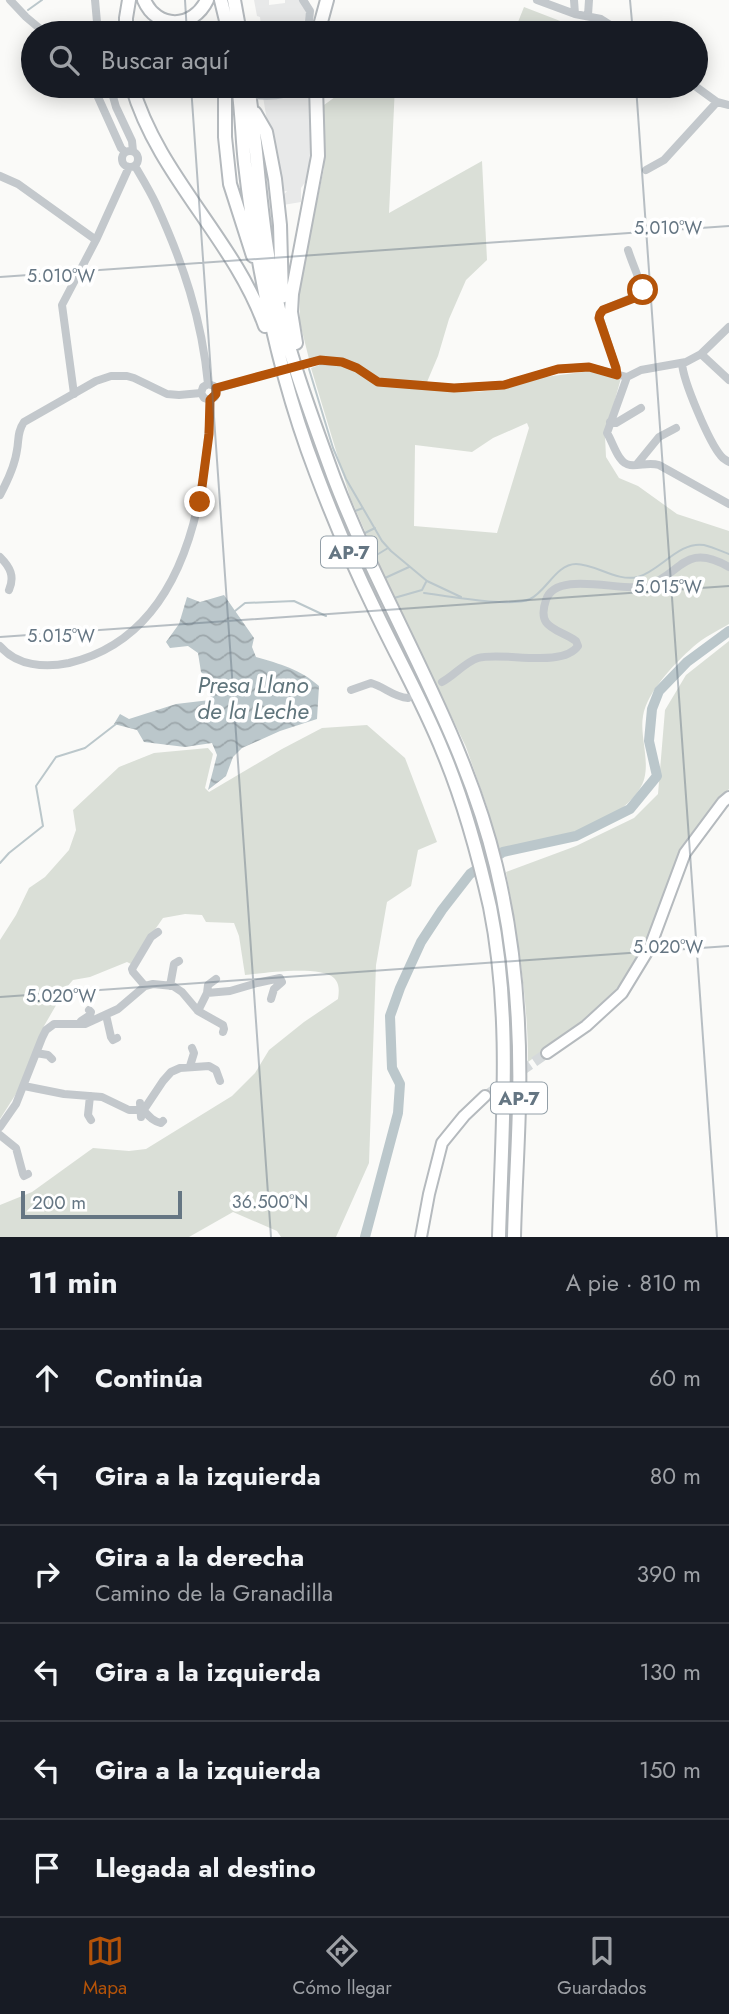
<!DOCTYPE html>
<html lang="es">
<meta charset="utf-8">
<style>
:root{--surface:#171b24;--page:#20242c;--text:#f1f3f6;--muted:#9ea1a6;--line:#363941;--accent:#b45309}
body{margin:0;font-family:Jost,sans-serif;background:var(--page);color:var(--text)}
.scale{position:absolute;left:21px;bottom:18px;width:161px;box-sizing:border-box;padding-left:7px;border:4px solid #657683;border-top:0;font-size:19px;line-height:24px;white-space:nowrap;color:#657683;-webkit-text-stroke:5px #fff;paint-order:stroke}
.stop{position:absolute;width:21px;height:21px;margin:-16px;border:5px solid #b45309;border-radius:50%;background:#fff}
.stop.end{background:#b45309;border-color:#fff;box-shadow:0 2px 7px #0008}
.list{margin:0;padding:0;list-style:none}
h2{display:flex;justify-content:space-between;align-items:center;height:91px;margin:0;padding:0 28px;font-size:30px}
h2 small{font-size:23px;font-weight:400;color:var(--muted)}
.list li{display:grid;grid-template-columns:46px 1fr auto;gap:21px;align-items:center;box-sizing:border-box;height:98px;padding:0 28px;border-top:2px solid var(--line)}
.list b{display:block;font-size:26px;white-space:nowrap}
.list p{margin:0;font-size:23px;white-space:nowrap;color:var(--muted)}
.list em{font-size:23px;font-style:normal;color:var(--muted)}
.icon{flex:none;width:38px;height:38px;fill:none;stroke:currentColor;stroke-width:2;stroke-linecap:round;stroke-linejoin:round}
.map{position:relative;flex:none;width:729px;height:1237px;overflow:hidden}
.search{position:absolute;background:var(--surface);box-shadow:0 4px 18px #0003;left:21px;right:21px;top:21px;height:77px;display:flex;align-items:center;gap:18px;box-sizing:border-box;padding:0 24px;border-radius:38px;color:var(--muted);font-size:26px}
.sheet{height:679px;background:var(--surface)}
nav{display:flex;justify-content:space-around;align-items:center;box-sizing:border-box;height:98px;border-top:2px solid var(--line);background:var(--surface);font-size:19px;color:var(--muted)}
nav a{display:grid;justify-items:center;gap:4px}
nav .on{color:var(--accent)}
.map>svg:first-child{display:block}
.built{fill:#e8e9e9}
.green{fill:#dadfd7;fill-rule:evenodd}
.water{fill:url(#water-waves)}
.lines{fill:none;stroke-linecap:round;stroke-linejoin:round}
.stream{stroke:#bbc7cb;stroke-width:2}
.river{stroke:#bbc7cb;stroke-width:10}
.major-tunnel{stroke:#d5d9db;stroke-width:10;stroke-dasharray:10 5;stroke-linecap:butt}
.major-casing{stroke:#b5babe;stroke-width:14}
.highway-casing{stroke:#b4b9bd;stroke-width:16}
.minor{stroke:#c3c8cc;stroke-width:8}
.major{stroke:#fff;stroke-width:10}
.highway{stroke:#fff;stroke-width:12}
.minor-bridge{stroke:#c3c8cc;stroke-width:8}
.route{stroke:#b45309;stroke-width:9}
.ticks{fill:none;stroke:#657683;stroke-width:2;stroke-opacity:0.45}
.labels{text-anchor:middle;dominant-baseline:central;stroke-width:7;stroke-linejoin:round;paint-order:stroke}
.shield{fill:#fff;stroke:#939fa8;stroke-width:2}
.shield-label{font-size:19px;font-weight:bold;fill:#657683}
.water-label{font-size:23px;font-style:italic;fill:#60757c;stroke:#fff}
.ticks-label{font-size:18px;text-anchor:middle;fill:#657683;stroke:#fff;stroke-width:7;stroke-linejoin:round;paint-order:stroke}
</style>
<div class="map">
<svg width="729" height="1237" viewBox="0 0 729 1237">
<defs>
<pattern id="water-waves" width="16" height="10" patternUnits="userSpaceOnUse" patternTransform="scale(1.75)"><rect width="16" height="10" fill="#bbc7cb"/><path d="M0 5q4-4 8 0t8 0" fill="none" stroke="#9ca6aa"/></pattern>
</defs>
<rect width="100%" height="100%" fill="#fafaf8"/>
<path class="built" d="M254,0h15v5l16,-2v-3h23l2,4 2,8 -1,21h-49l-2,-16 -3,-1z
M257,86h51l3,56 -3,32 -2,7 -5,7v14l-18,3 -1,-8 5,-6 -8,1 -17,-101h-4z"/>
<path class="green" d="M524,7l44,17 -3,9h-19l-28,-11z
M350,86h45l-6,127 93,-52 5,99 -21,20 -17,39 -11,37 -11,26 -48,-4 -41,-20 -29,1 -9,-36 -1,-35 25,-120v-63z
M322,364h16l68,23 69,5 30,-3 40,-12 45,-6 31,7 -16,58 1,21 13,21 19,8 39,28 52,17v93c-12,7 -26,14 -36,23 -18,16 -46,45 -50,69 -4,23 11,53 -4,74 -27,41 -95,50 -140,59l-13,-45 -20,-57 -78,-163 -38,-87 -39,-129zM527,423l2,5 -32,105 -83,-7 1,-81 57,7 21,-14z
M729,641v148c-17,20 -38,40 -49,64 -14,30 -19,65 -35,95 -28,52 -70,80 -117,114 0,-65 -11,-127 -22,-190l70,-26 58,-28 24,-24 7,-84 21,-35z
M367,725l38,33 32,84 -19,8 -7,36 -24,16 -11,63 -7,198 -33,74h-55l-4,-6 -44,-19 -44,25h-189v-32l32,-13 61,-44 36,3 17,-2 86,-53 23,-23 14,-23 35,-28 34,-23c1,-7 2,-15 -4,-21 -14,-13 -70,-5 -89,-3l-6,-39 -5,-13 -28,-1 -4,-7 -17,-1 -22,4 -32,46 -4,-2 -37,15 -17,3 -7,8 -22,38 -23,60 -21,33v-179l16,-25 13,-27 16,-11 24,-27 7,-20 -3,-20 46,-43 35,-14 54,-5 5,6 -8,34 4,4 73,-43 40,-21z"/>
<path class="water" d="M224,595l30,43 -2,9 4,10c24,7 44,12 63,29l-2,33 -37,12 -38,17 -9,9 -7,19 -18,14 9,-35 -5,-12 -27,4 -41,-5 -7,-12 -23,-6 6,-10 9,5 47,-15 34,-4 3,-16 -12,-12 -3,-19 -10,-7 -18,2 -4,-6 13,-18 8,-27 13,5z"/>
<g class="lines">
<path class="stream" d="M28,10l14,-10
M309,369l24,79 13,31 36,62 9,10 36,30 34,16
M355,511l8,-3
M365,533l10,-5
M375,556l13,-8
M385,578l24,-11
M424,593c23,3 87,15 106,6 16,-7 26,-35 46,-35 20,0 40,18 62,13 22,-6 41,-36 66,-32 8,2 17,6 25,9
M394,598l28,-8 4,-8
M235,611l10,-8 49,-2 32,15
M0,863l9,-10 34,-27 -7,-40 20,-29 29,-9 31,-24"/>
<path class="river" d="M365,1237l33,-124 2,-29 -8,-16 -2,-52 10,-28 21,-46 21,-32 28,-36 33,-22 73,-16 54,-27 27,-33 -8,-35 3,-32 7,-18 28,-29 42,-31"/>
<path class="major-tunnel" d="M485,1096l62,-43"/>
<defs>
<path id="major" d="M547,1053l39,-27 36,-33 28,-46 35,-94 38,-51 6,-5
M421,1237l8,-43 13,-51 22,-27 21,-20"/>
<path id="highway" d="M144,0c13,30 49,29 63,0
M221,0l8,33
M234,0l6,33
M126,33v-15l3,-18
M318,33l9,-33
M132,86c26,90 102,153 133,240
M225,86v51l5,47 23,72
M238,86c4,26 4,52 7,78 12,105 33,210 71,309 17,45 36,90 57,133 23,49 50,96 70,146 21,50 35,102 47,155 22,109 12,220 9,330
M248,86c10,63 11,128 24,191 13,69 38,135 62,201 50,131 129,250 162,388 19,78 25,159 23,239 -1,44 -4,88 -5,132
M255,113l11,19 9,47 5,46 2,72
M296,343l-5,-31 1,-18 26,-138 -2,-70"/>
</defs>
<use href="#major" class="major-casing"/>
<use href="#highway" class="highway-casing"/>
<path class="minor" d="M10,0l16,17 19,16
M95,0l3,33
M303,0l7,11 -2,22
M537,0l38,14 26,5 22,14
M574,0l1,14
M588,15l1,-15
M93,86l28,62 4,4
M110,86l6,21 16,34 1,10
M695,86l22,16 12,3
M250,95c15,1 36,3 47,-9
M122 159a8 8 0 1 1 16 0a8 8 0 1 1-16 0Z
M135,166c7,12 15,25 21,38 27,59 46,115 52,180
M646,170l18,-10 53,-58
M0,176l18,8 78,56
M701,354l28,26
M316,361l26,1 15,6 21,14 76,6 50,-3 54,-16 31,-2 38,10 14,-7 45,-8 15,-8 28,-27
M682,363c1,18 27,79 39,93 2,3 5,4 8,6
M617,375l-1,-7 -17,-52 4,-6 40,-17c-2,-11 -11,-30 -15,-43
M627,377l-20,56c6,9 11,31 23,32 10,1 19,-3 29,0l70,39
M216,389l44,-13
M74,394l-12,-89 34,-65 33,-73
M610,422l6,1 25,-15
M637,464l22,-27 17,-9
M0,495c7,-13 15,-30 17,-45 2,-10 0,-18 7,-28l72,-41 15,-5h16l7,2 33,16 12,1 22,-2
M0,557c10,10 15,19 9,33
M0,646c17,20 45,22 69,17 93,-22 125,-114 136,-199 3,-21 5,-42 5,-64l5,-3 2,-6 -3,-5 -6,-2 -5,3 -2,6 3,5 6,2
M442,682c12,-6 23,-20 36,-24 24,-7 84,11 100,-12l-2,-5c-19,-13 -40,-12 -30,-41 10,-31 77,-7 101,-14 34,-11 37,-45 82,-19
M351,690l20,-7c14,4 22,14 37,15
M145,986l-12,-14 -1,-3 19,-32 7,-5
M170,986l4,-22 5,-3
M207,993l1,-8 8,-6
M198,1011l9,-18 23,-2 27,-8 23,-5 2,4 -8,7 -3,10
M106,1015l5,22 2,3 4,-2
M81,1021l9,-6 1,-3 -2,-2
M36,1053l12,2 4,4
M190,1066l4,-13 -2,-5
M24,1086l40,8 38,3 27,13h9l7,-2 18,-27 8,-9 9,-4 29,-2 7,4 4,11
M90,1096l-2,19 3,5
M140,1103l1,14
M142,1109c6,6 10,12 19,14l2,-2
M0,1127l16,-23 26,-66 4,-8 8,-6h31l33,-15 27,-23 8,-2 20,2 9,6 16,19 25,14 1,4 -1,3
M0,1135l16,13 7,26 1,2 4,-2"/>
<use href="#major" class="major"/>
<use href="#highway" class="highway"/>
<path class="minor-bridge" d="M260,376l56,-15"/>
</g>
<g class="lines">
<path class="route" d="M200,502l9,-68 1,-34 6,-6v-6l104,-28 22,2 15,6 21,14 76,6 50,-3 54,-16 31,-2 28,8 -1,-7 -17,-50 1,-4 3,-4 39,-15 1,-5"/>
</g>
<path class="ticks" d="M185,0l2,33M630,0l3,33M191,86l80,1151M636,86l81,1151M0,277l729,-51M0,637l729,-51M0,997l729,-51"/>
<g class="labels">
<g class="shield">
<rect x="321" y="536.5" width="56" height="31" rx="5"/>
<rect x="491" y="1082.5" width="56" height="31" rx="5"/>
</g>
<g class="shield-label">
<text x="349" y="552">AP-7</text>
<text x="519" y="1098">AP-7</text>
</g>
<g class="water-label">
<text x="253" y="685">Presa Llano<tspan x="253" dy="26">de la Leche</tspan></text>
</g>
</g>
<g class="ticks-label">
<text x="668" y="234">5.010°W</text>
<text x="61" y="282">5.010°W</text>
<text x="668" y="593">5.015°W</text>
<text x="61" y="642">5.015°W</text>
<text x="668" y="953">5.020°W</text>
<text x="61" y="1002">5.020°W</text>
<text x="270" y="1208">36.500°N</text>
</g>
</svg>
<div class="scale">200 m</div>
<div class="stop" style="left:643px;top:290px"></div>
<div class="stop end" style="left:200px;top:502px"></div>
<div class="search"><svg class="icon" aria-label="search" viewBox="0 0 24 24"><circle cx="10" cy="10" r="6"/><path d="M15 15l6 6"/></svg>Buscar aquí</div>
</div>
<section class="sheet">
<h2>11 min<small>A pie · 810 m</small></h2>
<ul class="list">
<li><svg class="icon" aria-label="ahead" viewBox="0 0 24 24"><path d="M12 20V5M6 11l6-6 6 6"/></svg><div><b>Continúa</b></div><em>60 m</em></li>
<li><svg class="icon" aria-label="left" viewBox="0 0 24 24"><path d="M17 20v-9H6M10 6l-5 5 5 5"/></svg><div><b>Gira a la izquierda</b></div><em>80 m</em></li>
<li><svg class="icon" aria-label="right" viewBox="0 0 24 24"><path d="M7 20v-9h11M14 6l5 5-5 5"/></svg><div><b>Gira a la derecha</b><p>Camino de la Granadilla</p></div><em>390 m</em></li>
<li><svg class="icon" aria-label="left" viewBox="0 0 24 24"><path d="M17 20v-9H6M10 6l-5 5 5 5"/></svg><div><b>Gira a la izquierda</b></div><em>130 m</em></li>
<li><svg class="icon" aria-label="left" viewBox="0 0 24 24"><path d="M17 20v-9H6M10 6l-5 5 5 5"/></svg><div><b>Gira a la izquierda</b></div><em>150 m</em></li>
<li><svg class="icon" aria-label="arrive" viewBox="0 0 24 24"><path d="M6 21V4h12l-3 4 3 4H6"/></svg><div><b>Llegada al destino</b></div></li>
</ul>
</section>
<nav>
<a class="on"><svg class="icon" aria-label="map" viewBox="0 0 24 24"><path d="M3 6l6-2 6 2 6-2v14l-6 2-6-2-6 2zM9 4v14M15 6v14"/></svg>Mapa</a>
<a><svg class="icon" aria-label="directions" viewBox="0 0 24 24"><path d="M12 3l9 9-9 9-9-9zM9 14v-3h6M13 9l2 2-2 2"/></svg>Cómo llegar</a>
<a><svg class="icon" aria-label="saved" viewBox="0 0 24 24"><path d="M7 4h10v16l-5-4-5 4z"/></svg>Guardados</a>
</nav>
